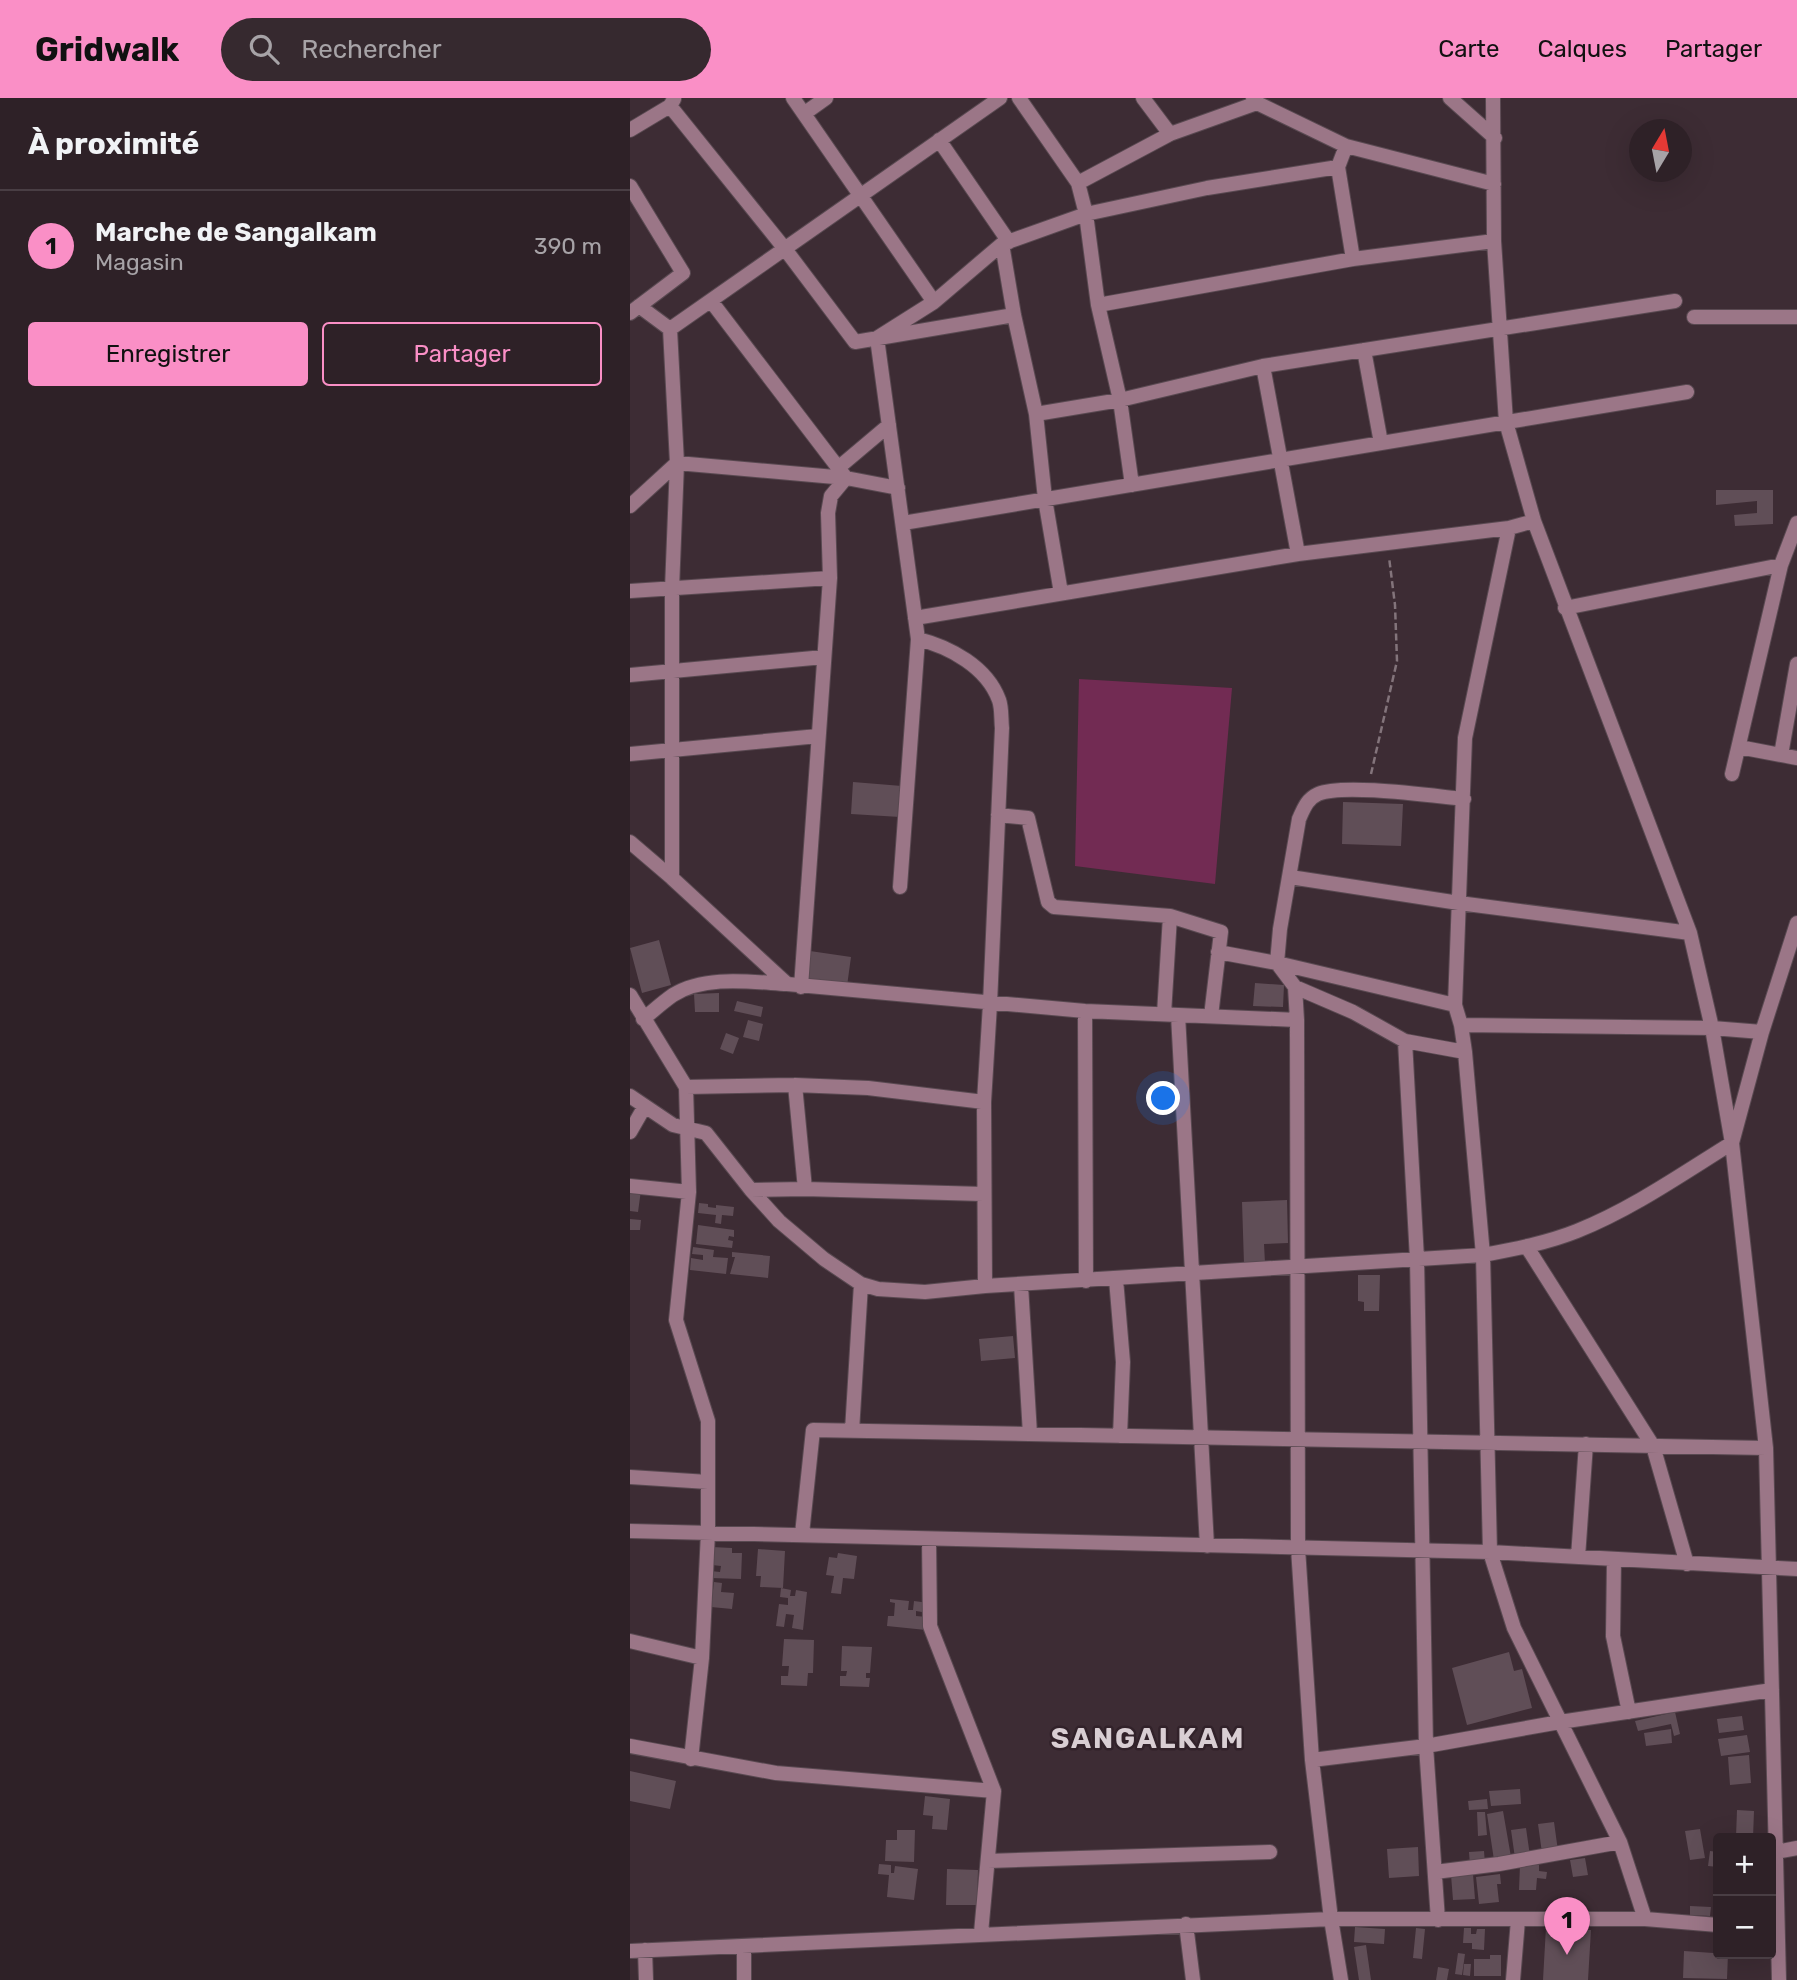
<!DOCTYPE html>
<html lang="fr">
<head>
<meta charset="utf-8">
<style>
  body { margin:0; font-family:Rubik,sans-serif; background:#36292f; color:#f1f3f6 }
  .controls { position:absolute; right:21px; bottom:21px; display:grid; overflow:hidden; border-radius:7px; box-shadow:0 7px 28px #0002 }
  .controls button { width:63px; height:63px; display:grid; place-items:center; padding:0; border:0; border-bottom:2px solid #493e44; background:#2e2127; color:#f1f3f6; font:35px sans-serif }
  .compass { position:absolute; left:999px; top:21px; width:63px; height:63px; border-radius:50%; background:#2e2127; box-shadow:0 7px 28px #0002; rotate:10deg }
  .you { position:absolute; left:534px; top:1001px; width:24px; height:24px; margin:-18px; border:5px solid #fff; border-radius:50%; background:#1a73e8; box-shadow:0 0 0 10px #1a73e833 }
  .badge { display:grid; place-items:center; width:46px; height:46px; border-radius:50%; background:#fa8fc6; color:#111; font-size:23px; font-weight:700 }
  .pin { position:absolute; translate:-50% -58px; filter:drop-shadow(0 2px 4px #0008) }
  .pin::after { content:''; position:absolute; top:37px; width:24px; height:21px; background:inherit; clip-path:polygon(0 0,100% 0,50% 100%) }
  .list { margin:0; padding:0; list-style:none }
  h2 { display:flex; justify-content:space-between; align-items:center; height:91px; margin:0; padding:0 28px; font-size:30px }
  h2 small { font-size:23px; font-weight:400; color:#a7a3a7 }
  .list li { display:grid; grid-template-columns:46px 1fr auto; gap:21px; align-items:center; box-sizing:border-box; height:112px; padding:0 28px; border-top:2px solid #493e44 }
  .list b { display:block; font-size:26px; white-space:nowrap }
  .list p { margin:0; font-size:23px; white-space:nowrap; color:#a7a3a7 }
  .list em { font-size:23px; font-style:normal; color:#a7a3a7 }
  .actions { display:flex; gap:14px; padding:21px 28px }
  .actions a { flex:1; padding:16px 0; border:2px solid #fa8fc6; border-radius:7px; text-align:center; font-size:24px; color:#fa8fc6 }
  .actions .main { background:#fa8fc6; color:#111 }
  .icon { flex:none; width:38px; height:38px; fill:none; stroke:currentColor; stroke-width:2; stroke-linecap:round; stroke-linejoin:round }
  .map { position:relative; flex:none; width:1167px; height:1882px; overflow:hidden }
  header { display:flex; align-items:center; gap:42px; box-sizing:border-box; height:98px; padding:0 35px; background:#fa8fc6; color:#111 }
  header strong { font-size:33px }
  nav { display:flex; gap:38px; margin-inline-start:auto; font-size:24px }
  .search { width:490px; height:63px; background:#36292f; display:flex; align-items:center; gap:18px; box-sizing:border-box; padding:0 24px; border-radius:38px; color:#a7a3a7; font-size:26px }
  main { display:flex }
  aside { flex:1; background:#2e2127 }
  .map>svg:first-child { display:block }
  .green { fill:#722b53 }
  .building { fill:#604e57 }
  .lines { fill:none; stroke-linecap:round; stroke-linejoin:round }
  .street-casing { stroke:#594951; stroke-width:16 }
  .path { stroke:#83747b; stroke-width:2.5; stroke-dasharray:7 3.5; stroke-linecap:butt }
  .street { stroke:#9b7687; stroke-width:14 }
  .labels { text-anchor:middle; stroke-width:5; stroke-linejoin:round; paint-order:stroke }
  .district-label { font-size:28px; font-weight:bold; letter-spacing:2px; fill:#d9ced3; stroke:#32222a }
</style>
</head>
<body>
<header>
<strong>Gridwalk</strong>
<div class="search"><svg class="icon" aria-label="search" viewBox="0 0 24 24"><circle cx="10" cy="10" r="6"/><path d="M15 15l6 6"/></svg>Rechercher</div>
<nav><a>Carte</a><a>Calques</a><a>Partager</a></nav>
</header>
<main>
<aside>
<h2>À proximité<small></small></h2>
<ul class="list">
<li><span class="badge">1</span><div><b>Marche de Sangalkam</b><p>Magasin</p></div><em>390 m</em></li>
</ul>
<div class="actions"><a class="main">Enregistrer</a><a>Partager</a></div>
</aside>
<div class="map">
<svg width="1167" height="1882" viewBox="0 0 1167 1882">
  <rect width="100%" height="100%" fill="#3d2c34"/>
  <path class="green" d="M449 581 602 590 585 786 445 768Z"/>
  <path class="building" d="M1086 392H1143V426L1105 428 1104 417 1127 415V403L1086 407Z
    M223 684 272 688 270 719 221 716Z
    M713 704 773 706 771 748 712 746Z
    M29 842 41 887 12 895 0 850Z
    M180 853 221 859 217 888 176 882Z
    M625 885 654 887 653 909 623 908Z
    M89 895V914H65L64 896Z
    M107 903 133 909 131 919 104 913Z
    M118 922 133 926 129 943 113 939Z
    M96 935 109 940 103 956 90 951Z
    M0 1091 11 1092 8 1114 0 1113Z
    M657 1102 658 1145 634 1146 635 1165 614 1166 612 1104Z
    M69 1105 78 1106V1109L86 1110V1107L104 1109 103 1118 92 1117 91 1126 85 1125 86 1117 68 1115Z
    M0 1121 11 1122 10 1132H0Z
    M68 1127 104 1132V1139L99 1138 98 1142 103 1143 102 1150 66 1146Z
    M63 1149 84 1152 83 1159 98 1160 96 1176 60 1172 61 1160 73 1162V1157L62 1156Z
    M102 1154 140 1158 138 1180 100 1176 105 1159H102Z
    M728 1177H750L749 1213H734V1204L728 1203Z
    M383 1238 385 1260 351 1263 349 1241Z
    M82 1449 102 1450V1455H112L111 1481 81 1480V1473L90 1474 91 1468 82 1467Z
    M128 1451 155 1453 153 1490 130 1489 131 1478H126Z
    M208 1455 227 1458 224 1481 213 1480 211 1496 201 1495 204 1478 196 1477 199 1459 207 1460Z
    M84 1484 92 1485 91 1494 104 1495 102 1511 81 1509Z
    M151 1490 161 1492 160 1498H165L166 1492 177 1494 173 1532 162 1530 164 1517 156 1516 154 1529 146 1528 149 1506 158 1507V1500L150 1499Z
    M260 1501 279 1503 278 1512H283L284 1503 299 1505 298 1515 286 1513V1518L297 1519 296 1532 257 1528 258 1518H264L265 1505 260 1504Z
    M154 1541 184 1542 183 1575H178L177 1588 151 1587V1578H158L159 1568H152Z
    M212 1548 242 1549 240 1575H236V1580H240L239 1589 210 1588V1578H216L217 1573H211Z
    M879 1554 884 1573 892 1571 902 1610 837 1627 822 1570Z
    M1045 1614 1050 1636 1044 1638 1041 1626 1008 1633 1005 1623Z
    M1112 1618 1114 1632 1089 1635 1087 1621Z
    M1041 1631 1042 1645 1016 1648 1014 1635Z
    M1117 1637 1120 1654 1091 1658 1088 1641Z
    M1119 1657 1121 1685 1100 1687 1098 1659Z
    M0 1673 46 1683 40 1711 0 1703Z
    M890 1691 891 1706 861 1708 859 1693Z
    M295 1698 320 1701 317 1732 302 1731 303 1718 293 1717Z
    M857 1701 858 1711 839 1712 838 1703Z
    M1107 1712 1124 1713 1123 1740 1106 1739Z
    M873 1713 881 1759 864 1762 857 1716Z
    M847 1714H855L857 1737 848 1738Z
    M924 1724 928 1753 912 1755 908 1726Z
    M896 1730 900 1758 885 1760 881 1732Z
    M1070 1731 1075 1760 1060 1762 1055 1733Z
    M267 1732H285L284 1764 255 1763 256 1742H267Z
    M788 1749 789 1778 759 1780 757 1751Z
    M854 1753 855 1766 840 1767 839 1754Z
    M1080 1753 1088 1754V1769L1078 1768Z
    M955 1760 958 1777 943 1779 940 1762Z
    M249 1766 261 1767V1775H264L265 1768 288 1771 284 1802 257 1799 259 1777 248 1776Z
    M890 1767H909V1773L917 1774 916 1781 907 1780 906 1792H889Z
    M317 1771 348 1772 347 1807H316Z
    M843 1776 845 1801 823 1802 821 1777Z
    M870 1776 871 1786H867L869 1804 849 1806 846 1779Z
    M1086 1798H1088V1819H1086Z
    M1060 1808 1081 1809 1080 1818 1060 1817Z
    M725 1829 755 1831 754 1846 724 1844Z
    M916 1829 961 1832 958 1882H913Z
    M786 1830 795 1831 792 1861 783 1860Z
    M834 1830H841V1836H846L847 1831H855L854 1852 842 1851V1845H833Z
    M736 1847 741 1882H729L724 1849Z
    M1054 1853 1098 1856 1097 1881 1053 1880Z
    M828 1855 835 1856 832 1877 825 1876Z
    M860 1857H871V1878H844V1861H860Z
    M834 1866H841L840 1878 833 1877Z
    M808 1869 819 1871 817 1882H806Z"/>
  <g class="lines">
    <defs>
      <path id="street" d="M163 0 304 204
        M389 0 448 85 456 116 468 207 490 302 502 387
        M513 0 540 36
        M623 0 627 5 716 48 864 86
        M820 0 865 40
        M863 0 864 143 876 324 904 423 1060 835 1082 930 1102 1045 1136 1350 1149 1882
        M40 8 155 151 225 244 384 217
        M175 15 196 0
        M0 32 40 8 44 1
        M309 42 379 144
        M716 48 708 69 723 161
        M448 85 540 36 627 5
        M0 88 53 175 0 215
        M372 146 384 217 406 316 415 401 431 495
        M81 203 216 380 201 398 198 415 200 480 171 889
        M468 207 723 161 864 143
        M9 208 40 231
        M1064 219H1167
        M40 231 47 365 42 491V780
        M40 231 370 0
        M734 252 751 345
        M633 268 668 456
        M406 316 490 302 633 268 1045 203
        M208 370 259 327
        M0 408 47 365 216 380 268 390
        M273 425 1057 294
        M879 430 835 640 825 907 831 927 835 954 853 1157 860 1454 884 1530 990 1744 1015 1821
        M0 493 200 480
        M935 510 1151 467
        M285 520 668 456 879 430 904 423
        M288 541C320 549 357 569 369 602 372 610 371 621 372 630L360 906 354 1004 355 1188
        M0 577 194 559
        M1109 649 1167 660
        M0 656 188 638
        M1151 657 1167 566
        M1102 676 1151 467 1167 425
        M368 717 398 720 418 804 424 809 540 818 591 834 581 918
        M0 744 42 780 157 886 455 913 667 922
        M660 779 829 805 1060 835
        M270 789 288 541 247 240 304 204 372 146 456 116 577 90 708 69
        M588 854 647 865 825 907
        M665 889 723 914 775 943 835 954
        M0 897 56 989 59 1094 46 1222 78 1323V1434L72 1560 61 1661
        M455 913 456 1183
        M534 916 540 818
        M548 917 577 1448
        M13 921C23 913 33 904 43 897 75 877 121 884 157 886
        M831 927 1082 930 1132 934
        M775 943 787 1161 796 1648 808 1822
        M165 987 175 1091
        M56 989 165 987 238 990 354 1004
        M0 998 43 1027 76 1035 121 1092 149 1123 194 1161 231 1186 248 1191 295 1194 355 1188 853 1157C885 1151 917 1145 947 1133 1002 1111 1052 1076 1102 1045L1132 934 1167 825
        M0 1034 15 1008
        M0 1088 59 1094
        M121 1092 175 1091 353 1096
        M897 1149 1023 1348 1057 1466
        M486 1181 493 1264 490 1338
        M391 1187 400 1336
        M222 1333 231 1186
        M0 1379 78 1384
        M0 1433 860 1454 1167 1471
        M172 1436 183 1332 1136 1350
        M299 1441 300 1528 364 1693 351 1835
        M948 1459 956 1346
        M984 1461 983 1538 999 1614
        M0 1543 72 1560
        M0 1648 146 1675 364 1693
        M682 1662 796 1648 930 1624 1142 1592
        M1146 1754 1167 1750
        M358 1763 640 1754
        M805 1774 869 1766 990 1744
        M556 1826 563 1882
        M114 1848V1882
        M15 1852 16 1882
        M0 1853 701 1821H1015L1088 1827
        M711 1882 701 1821 682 1662 668 1450 667 922 665 889 647 865 650 831 669 721C674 710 677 701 688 696 713 685 803 698 834 701
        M883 1882 888 1822"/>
    </defs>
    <use href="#street" class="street-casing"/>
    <path class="path" d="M741 676 767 563 765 507 759 459"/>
    <use href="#street" class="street"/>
  </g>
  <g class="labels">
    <g class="district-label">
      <text x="518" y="1650">SANGALKAM</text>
    </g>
  </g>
</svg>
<div class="controls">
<button>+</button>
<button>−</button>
</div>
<svg class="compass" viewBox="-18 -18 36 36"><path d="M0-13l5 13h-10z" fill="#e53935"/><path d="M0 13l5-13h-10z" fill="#a7a3a7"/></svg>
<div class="you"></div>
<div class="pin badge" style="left:937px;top:1857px">1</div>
</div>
</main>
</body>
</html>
